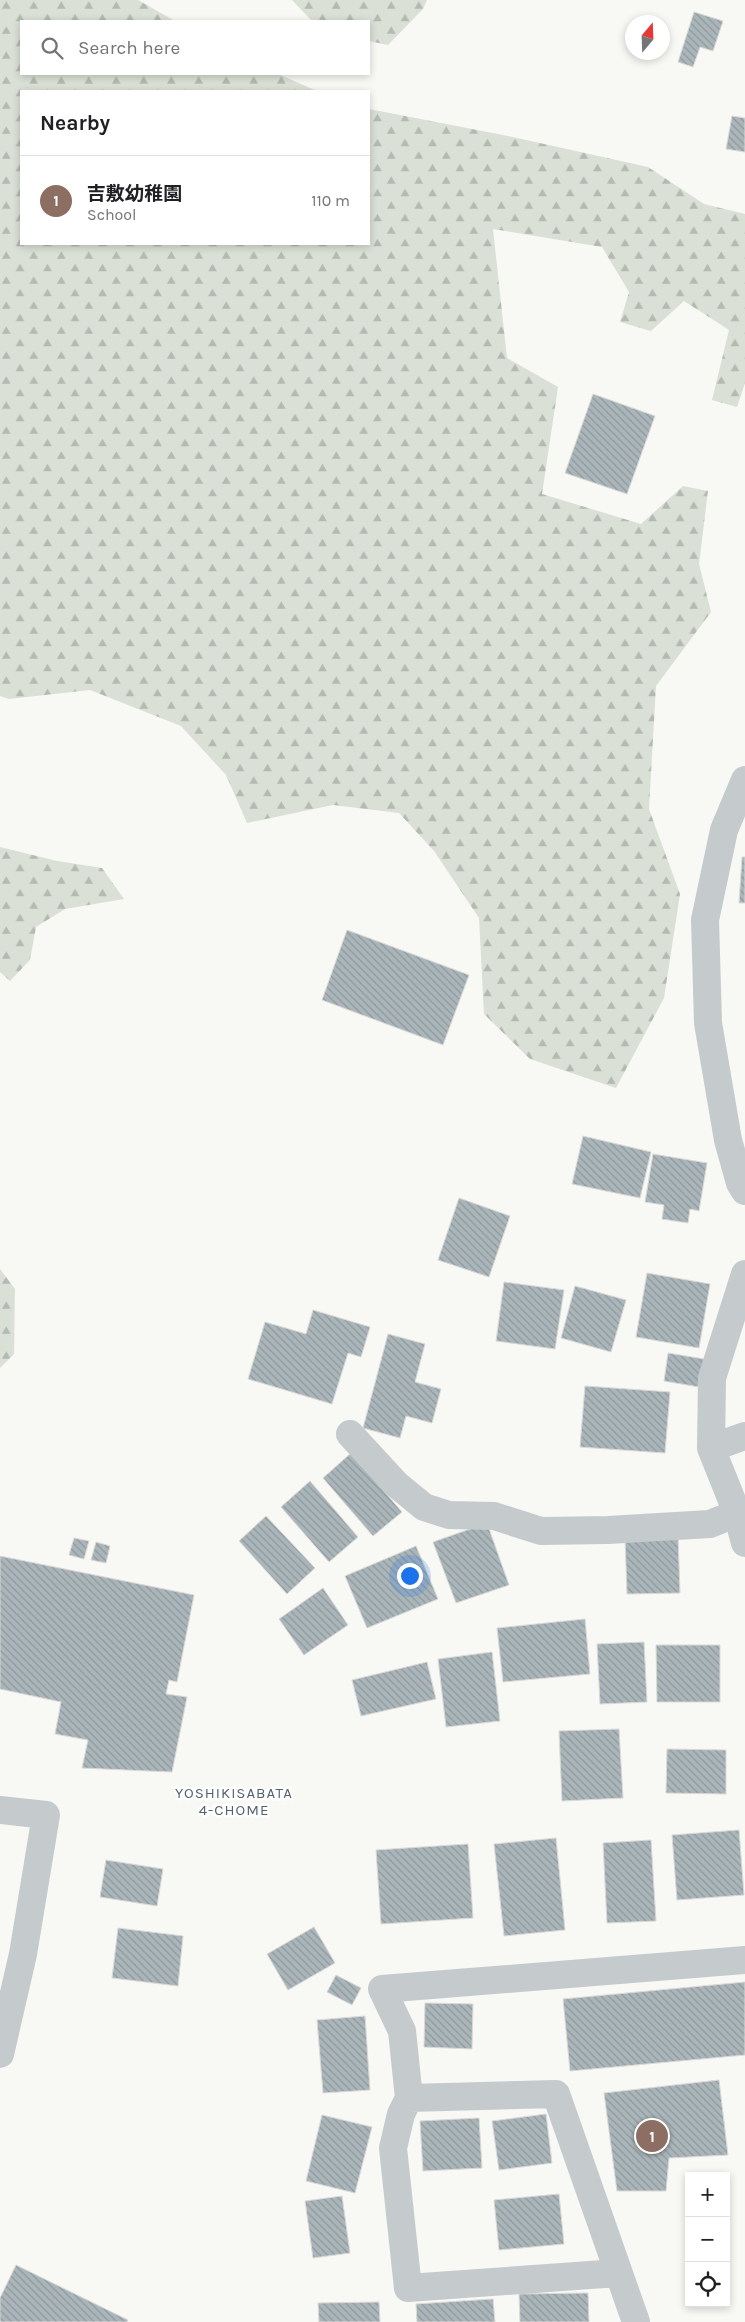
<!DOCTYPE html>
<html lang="en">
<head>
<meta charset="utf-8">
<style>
  body { margin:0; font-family:Karla,"Noto Sans JP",sans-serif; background:#f6f6f6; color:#202124 }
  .controls { position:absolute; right:15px; bottom:15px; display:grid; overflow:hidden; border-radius:0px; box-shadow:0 2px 8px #0003 }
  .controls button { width:45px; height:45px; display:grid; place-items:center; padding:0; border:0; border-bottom:1px solid #e0e0e0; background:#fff; color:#202124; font:25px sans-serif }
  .compass { position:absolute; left:625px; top:15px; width:45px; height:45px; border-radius:50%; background:#fff; box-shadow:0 2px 8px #0003; rotate:19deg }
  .you { position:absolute; left:409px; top:1575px; width:18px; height:18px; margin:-12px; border:4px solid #fff; border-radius:50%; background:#1a73e8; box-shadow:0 0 0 8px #1a73e833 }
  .badge { display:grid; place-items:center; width:32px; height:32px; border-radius:50%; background:#f13d1c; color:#fff; font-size:16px; font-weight:700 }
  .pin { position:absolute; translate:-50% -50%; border:2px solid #fff; box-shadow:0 1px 5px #0006 }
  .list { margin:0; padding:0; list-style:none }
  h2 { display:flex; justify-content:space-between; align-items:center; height:65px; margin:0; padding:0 20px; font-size:21px }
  h2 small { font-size:16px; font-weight:400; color:#757577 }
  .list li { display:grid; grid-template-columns:32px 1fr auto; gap:15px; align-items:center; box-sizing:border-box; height:90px; padding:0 20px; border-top:1px solid #e0e0e0 }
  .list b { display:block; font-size:19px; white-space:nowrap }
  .list p { margin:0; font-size:16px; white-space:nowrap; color:#757577 }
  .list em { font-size:16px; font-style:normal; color:#757577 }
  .icon { flex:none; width:28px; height:28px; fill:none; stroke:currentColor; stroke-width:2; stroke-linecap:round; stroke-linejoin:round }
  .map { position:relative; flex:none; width:745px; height:2322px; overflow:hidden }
  .search { position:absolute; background:#fff; box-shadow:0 2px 8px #0003; left:20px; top:20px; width:350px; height:55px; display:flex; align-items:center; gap:12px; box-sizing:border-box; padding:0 18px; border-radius:0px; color:#757577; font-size:19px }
  .panel { position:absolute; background:#fff; box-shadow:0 2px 8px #0003; left:20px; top:90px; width:350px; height:155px; border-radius:0px }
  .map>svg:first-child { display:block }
  .forest { fill:url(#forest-firs) }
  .building { fill:url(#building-back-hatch); stroke:#dad9d7 }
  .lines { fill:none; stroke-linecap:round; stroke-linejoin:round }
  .street { stroke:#c5cacd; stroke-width:28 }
  .labels { text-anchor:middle; stroke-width:5; stroke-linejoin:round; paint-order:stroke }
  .neighbourhood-label { font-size:15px; letter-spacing:1px; fill:#53636d; stroke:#fff }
</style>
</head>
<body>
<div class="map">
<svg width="745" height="2322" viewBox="0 0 745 2322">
  <defs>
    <pattern id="forest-firs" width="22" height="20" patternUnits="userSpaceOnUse" patternTransform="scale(1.25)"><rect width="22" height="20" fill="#dae0d5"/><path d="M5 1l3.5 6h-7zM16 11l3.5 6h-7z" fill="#b4bab2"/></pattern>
    <pattern id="building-back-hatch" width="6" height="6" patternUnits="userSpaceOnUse" patternTransform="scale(1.25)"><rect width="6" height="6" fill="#abb6ba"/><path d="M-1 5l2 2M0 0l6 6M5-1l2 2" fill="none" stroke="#8f999d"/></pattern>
  </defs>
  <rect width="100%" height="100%" fill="#f8f8f5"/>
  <path class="forest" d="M0 0H138L175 21H21V74H278L317 91H21V244H369V109L503 135 648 167 704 204 745 214V383L737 407 712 400 729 330 684 301 651 331 620 322 629 292 602 247 493 229 507 358 558 387 542 494 641 524 683 486 708 491 699 564 711 612 656 686 649 809 680 894 664 998 616 1088 530 1059 484 1014 479 918 434 851 399 813 333 805 247 823 226 775 181 726 90 690 9 699 0 696Z
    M292 0H427L423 9 388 45 369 41V21H312Z
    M0 847 57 861 102 868 124 899 65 909 36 927 30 960 10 981 0 972Z
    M0 1269 15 1289 14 1354 0 1368Z"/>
  <path class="building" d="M694 12 723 21 713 51 700 47 693 67 678 62Z
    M732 116 745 118V152L726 149Z
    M593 394 655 416 627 494 565 473Z
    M742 857H745V903H739Z
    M347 930 469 975 443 1045 322 1000Z
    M583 1136 651 1152 640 1198 572 1184Z
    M653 1154 707 1163 699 1211 690 1209 688 1223 662 1219 664 1205 645 1202Z
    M459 1198 510 1216 489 1277 438 1260Z
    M647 1273 710 1284 699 1348 636 1337Z
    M504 1282 564 1290 555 1349 496 1341Z
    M575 1286 626 1300 611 1352 561 1338Z
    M313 1310 370 1327 361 1357 348 1353 332 1404 248 1379 265 1322 306 1334Z
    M388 1334 425 1344 415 1382 441 1389 432 1423 406 1416 400 1438 363 1428Z
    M668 1353 704 1359 699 1387 664 1381Z
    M585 1386 670 1392 665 1453 580 1447Z
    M351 1453 402 1512 373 1536 323 1478Z
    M310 1481 358 1537 329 1562 281 1507Z
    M266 1516 315 1568 287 1594 239 1541Z
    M487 1523 509 1585 456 1603 433 1542Z
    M678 1536 680 1593 627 1594 625 1538Z
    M74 1538 89 1541 84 1559 69 1555Z
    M96 1542 110 1546 106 1563 91 1560Z
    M416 1546 438 1599 367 1628 345 1576Z
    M0 1556 194 1595 177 1682 169 1680 166 1694 187 1697 172 1772 82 1768 88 1740 55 1734 61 1702 0 1689Z
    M323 1588 348 1625 304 1655 279 1619Z
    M585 1619 590 1674 503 1682 497 1628Z
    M644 1642 647 1702 600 1704 597 1644Z
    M656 1645H720V1702H657Z
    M492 1652 500 1721 446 1727 438 1659Z
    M427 1662 436 1699 361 1716 352 1680Z
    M619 1729 623 1798 562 1801 559 1731Z
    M667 1749 726 1750V1794L666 1793Z
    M739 1830 744 1895 677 1900 672 1835Z
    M556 1838 565 1930 504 1936 494 1844Z
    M651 1840 656 1921 607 1923 603 1843Z
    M468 1844 473 1918 381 1924 376 1850Z
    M106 1860 163 1869 157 1906 100 1897Z
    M314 1927 335 1963 288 1990 267 1954Z
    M118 1928 183 1936 178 1986 112 1978Z
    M336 1975 361 1988 352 2005 327 1992Z
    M745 1982V2055L570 2071 563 1999Z
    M425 2003 473 2004 472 2049 424 2047Z
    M365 2016 370 2090 323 2093 317 2020Z
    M719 2080 728 2155 669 2158 666 2191H617L604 2093Z
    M546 2114 552 2163 499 2170 492 2121Z
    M322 2115 372 2127 355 2193 306 2181Z
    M479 2118 482 2168 423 2171 420 2121Z
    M559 2194 564 2244 499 2250 494 2200Z
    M342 2196 350 2253 313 2258 305 2201Z
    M16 2265 128 2320 127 2322H0V2298Z
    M588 2293 589 2322H520L519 2294Z
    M493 2299 495 2322H417L416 2304Z
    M379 2302 380 2322H319L318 2303Z"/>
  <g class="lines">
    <path class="street" d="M745 780 724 830 705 920 708 1023 728 1140 740 1183 745 1191
      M745 1274 712 1378 711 1448 737 1513 745 1543
      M350 1434 396 1484 424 1507 449 1515 494 1516 541 1531 608 1530 710 1524 737 1513
      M711 1448 745 1436
      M0 1810 46 1815 23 1954 0 2054
      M409 2098 401 2114 393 2148 408 2288 618 2273
      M636 2322 556 2094 409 2098 402 2031 382 1989 745 1960"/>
  </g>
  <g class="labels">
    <g class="neighbourhood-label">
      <text x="234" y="1798">YOSHIKISABATA<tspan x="234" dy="17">4-CHOME</tspan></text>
    </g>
  </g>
</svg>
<div class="controls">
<button>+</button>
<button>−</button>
<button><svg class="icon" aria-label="locate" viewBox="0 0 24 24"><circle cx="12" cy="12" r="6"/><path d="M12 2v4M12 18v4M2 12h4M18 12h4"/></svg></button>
</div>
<svg class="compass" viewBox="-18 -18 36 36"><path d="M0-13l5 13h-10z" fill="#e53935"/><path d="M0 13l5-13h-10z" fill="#757577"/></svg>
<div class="you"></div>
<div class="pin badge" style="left:652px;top:2136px;background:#8d6e63">1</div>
<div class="search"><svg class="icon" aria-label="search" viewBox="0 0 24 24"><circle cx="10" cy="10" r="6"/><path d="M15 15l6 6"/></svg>Search here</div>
<section class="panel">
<h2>Nearby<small></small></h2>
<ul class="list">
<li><span class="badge" style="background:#8d6e63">1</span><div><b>吉敷幼稚園</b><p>School</p></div><em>110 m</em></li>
</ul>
</section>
</div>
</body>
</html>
